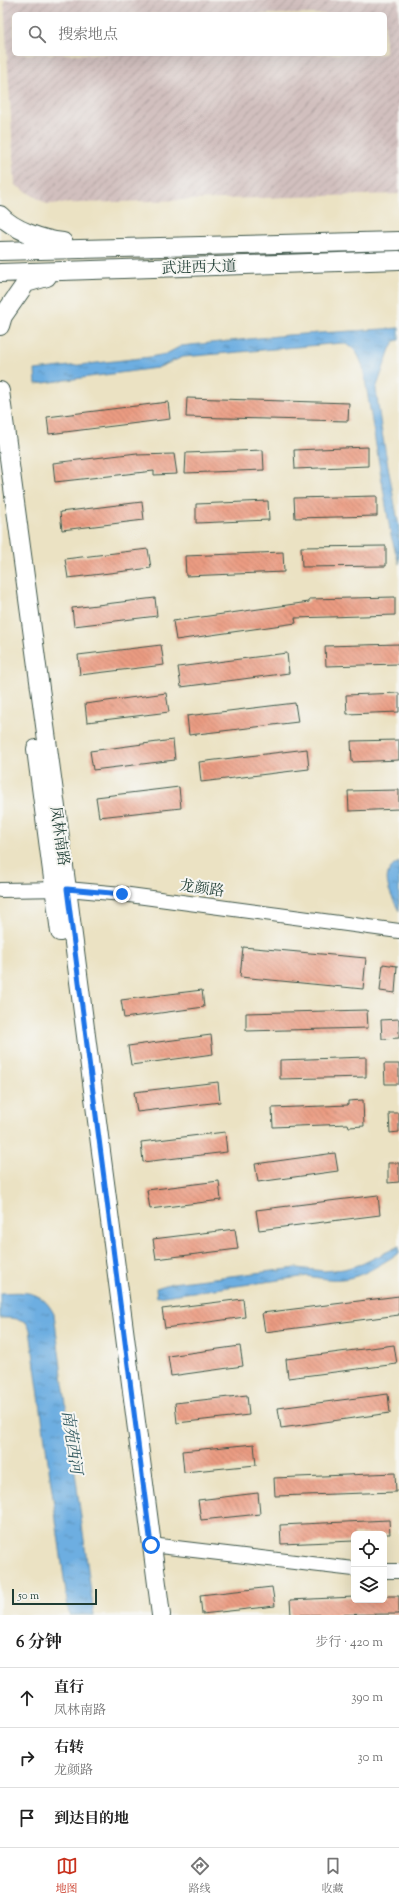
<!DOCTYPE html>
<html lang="zh">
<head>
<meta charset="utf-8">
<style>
  body { margin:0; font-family:"Sorts Mill Goudy","Noto Serif SC",serif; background:#f6f6f6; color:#222 }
  .controls { position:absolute; right:12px; bottom:12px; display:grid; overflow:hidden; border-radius:6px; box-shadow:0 4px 16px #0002 }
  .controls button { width:36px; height:36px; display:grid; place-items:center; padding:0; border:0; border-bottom:1px solid #e0e0e0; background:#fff; color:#222; font:20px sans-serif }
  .scale { position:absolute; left:12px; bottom:10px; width:85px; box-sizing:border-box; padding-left:4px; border:2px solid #1f3d34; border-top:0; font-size:11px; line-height:14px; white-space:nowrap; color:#1f3d34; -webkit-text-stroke:3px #f6f6f2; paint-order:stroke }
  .stop { position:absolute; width:12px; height:12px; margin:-9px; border:3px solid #1a73e8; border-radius:50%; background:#fff }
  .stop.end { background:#1a73e8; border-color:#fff; box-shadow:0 1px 4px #0008 }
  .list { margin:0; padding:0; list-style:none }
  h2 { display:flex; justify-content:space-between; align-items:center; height:52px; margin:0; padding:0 16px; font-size:17px }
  h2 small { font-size:13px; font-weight:400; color:#767676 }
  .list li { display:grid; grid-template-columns:26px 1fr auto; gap:12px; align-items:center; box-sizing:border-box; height:60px; padding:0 16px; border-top:1px solid #e0e0e0 }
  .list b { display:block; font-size:15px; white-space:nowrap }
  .list p { margin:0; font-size:13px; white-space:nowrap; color:#767676 }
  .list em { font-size:13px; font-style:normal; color:#767676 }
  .icon { flex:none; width:22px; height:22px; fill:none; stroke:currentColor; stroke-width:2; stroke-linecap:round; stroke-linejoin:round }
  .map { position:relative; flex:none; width:399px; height:1615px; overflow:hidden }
  .search { position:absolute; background:#fff; box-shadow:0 4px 16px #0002; left:12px; right:12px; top:12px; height:44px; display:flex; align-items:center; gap:10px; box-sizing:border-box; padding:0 14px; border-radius:6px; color:#767676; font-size:15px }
  .sheet { height:232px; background:#fff }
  nav { display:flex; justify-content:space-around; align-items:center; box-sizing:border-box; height:56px; border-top:1px solid #e0e0e0; background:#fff; font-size:11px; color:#767676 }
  nav a { display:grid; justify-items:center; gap:2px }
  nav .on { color:#c8321e }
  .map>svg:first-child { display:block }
  .industrial { fill:url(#industrial-furrows); fill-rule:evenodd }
  .water { fill:url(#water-ripples); stroke:#46768a }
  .building { fill:url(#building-back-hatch) }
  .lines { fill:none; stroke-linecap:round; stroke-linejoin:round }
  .minor-casing { stroke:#3e5649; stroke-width:16 }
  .major-casing { stroke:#3e5649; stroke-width:20 }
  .minor { stroke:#fff; stroke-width:14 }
  .major { stroke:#fff; stroke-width:18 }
  .route { stroke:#1a73e8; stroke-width:5 }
  .labels { text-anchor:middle; stroke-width:4; stroke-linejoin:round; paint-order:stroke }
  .street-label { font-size:15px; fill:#1f3d34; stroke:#f6f6f2 }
  .water-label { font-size:16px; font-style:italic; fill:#32595f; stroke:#f6f6f2 }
</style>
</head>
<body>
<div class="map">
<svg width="399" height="1615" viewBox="0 0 399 1615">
  <defs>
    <pattern id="industrial-furrows" width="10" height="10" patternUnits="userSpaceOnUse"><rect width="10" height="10" fill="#d1bfbe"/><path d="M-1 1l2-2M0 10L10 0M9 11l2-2" fill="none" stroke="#a99c9b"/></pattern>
    <pattern id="water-ripples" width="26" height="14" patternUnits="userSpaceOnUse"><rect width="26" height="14" fill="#6daee1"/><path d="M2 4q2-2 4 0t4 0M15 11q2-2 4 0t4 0" fill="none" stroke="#598fb7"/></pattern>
    <pattern id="building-back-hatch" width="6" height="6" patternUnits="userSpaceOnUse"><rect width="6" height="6" fill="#eb9b82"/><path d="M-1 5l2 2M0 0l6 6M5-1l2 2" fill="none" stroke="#be806b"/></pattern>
  </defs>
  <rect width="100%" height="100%" fill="#f6f6f2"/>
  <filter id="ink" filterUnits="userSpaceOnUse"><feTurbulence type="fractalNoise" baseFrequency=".025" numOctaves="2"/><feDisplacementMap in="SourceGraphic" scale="8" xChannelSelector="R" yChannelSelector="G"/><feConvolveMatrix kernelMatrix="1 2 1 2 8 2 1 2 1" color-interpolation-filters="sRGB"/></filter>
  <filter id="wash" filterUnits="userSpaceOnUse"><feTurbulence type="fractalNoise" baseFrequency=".012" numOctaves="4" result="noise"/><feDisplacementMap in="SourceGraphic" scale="16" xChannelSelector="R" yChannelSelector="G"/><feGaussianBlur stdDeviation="0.9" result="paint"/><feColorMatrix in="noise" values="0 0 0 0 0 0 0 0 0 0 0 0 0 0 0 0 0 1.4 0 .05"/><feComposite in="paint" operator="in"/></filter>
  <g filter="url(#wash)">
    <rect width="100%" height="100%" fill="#ebe2c3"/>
    <path class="industrial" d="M4 0H399V194L47 204 15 185ZM14 14H385V54H14Z"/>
    <path class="water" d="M399 328V340L395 341 390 349 376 389 381 427 399 528V564L391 536 363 367C358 354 356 347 342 343L183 357 157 368 36 384 35 370 150 357 166 354 181 346 288 335Z
      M399 862V911C391 895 377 873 399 862Z
      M399 1246V1253C363 1275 351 1285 308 1276L157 1297 156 1288 172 1283 297 1268 324 1271 344 1269 362 1264Z
      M0 1293C25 1292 41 1289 54 1314L94 1615H69L30 1330 26 1322C17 1318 10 1318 0 1318Z"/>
    <g id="blocks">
      <path class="building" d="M187 398 349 403 348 421 186 417Z
        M168 402 170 419 49 434 47 417Z
        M368 447V466L295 469 294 450Z
        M263 450 264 470 185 473 186 453Z
        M137 453V455L174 454 177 474 154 475V471L55 482 53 463Z
        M377 496V516L295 518 294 498Z
        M268 501 269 520 196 523V504Z
        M142 502 144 520 62 530 60 512Z
        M386 546V566L302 567 301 547Z
        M148 549 151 568 68 578 65 559Z
        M283 552 284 572 186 576 185 556Z
        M395 597V615L295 618 296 623 176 640 173 621 309 602V599Z
        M155 598 157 616 74 626 72 608Z
        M399 644V664L326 666 325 646Z
        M161 645 164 665 80 675 78 655Z
        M287 653 289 673 181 687 178 667Z
        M166 693 169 712 87 722 85 704Z
        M399 693V712L347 714 346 695Z
        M295 703 298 722 189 735 187 716Z
        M173 740 175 760 93 770 90 751Z
        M399 740V760L352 762 351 741Z
        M307 749 309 769 201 782 199 762Z
        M179 787 181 808 99 817 96 797Z
        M399 790V809L349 811 348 791Z
        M243 947 366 958 363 989 240 977Z
        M383 964 397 966 395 993 380 991Z
        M202 990 204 1007 124 1018 121 1000Z
        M367 1010 368 1028 246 1031V1013Z
        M399 1019V1038L382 1039 381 1020Z
        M211 1035 213 1054 131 1065 128 1046Z
        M366 1057V1077L280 1079V1060Z
        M384 1064H399V1084H385Z
        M218 1082 220 1102 137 1112 134 1092Z
        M363 1100 364 1126 349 1127 348 1124 273 1127 272 1108 348 1105V1101Z
        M389 1113H399V1132L390 1133Z
        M225 1132 227 1152 143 1162 141 1142Z
        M335 1153 338 1171 258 1182 255 1164Z
        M388 1163H399V1182L388 1183Z
        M219 1181 221 1200 150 1209 147 1190Z
        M378 1195 380 1215 259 1230 256 1210Z
        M235 1229 238 1249 156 1259 153 1239Z
        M399 1296V1315L265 1332 262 1313Z
        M243 1299 245 1317 165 1328 162 1309Z
        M394 1345 397 1364 288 1378 286 1359Z
        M240 1346 243 1366 171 1376 168 1356Z
        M388 1394 390 1413 281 1428 278 1408Z
        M247 1395 249 1415 177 1423 175 1403Z
        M254 1444 256 1465 184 1472 182 1451Z
        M395 1473 396 1492 275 1496 274 1478Z
        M258 1493 260 1514 201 1520 198 1500Z
        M389 1520 390 1534H354V1541L281 1544 280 1525Z
        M272 1587 275 1606 202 1614 200 1595Z
        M384 1596H399V1614L291 1615 290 1600 354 1597V1600H384Z"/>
    </g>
  </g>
  <g filter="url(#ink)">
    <use href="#blocks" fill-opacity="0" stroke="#3e5649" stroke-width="1"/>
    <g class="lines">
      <defs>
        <path id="minor" d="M0 890 67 889 122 894 399 931
          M151 1545 354 1569
          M384 1571H399"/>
        <path id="major" d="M0 215C13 230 43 240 63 242
          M0 251 399 241
          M0 273 399 260
          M0 326 3 316 26 283 47 277
          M0 391 67 889 161 1615
          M36 749 60 932"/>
      </defs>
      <use href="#minor" class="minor-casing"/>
      <use href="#major" class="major-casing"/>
      <use href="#minor" class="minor"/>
      <use href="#major" class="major"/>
    </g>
  </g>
  <g class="lines" filter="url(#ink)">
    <path class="route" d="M122 894 67 889 151 1545"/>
  </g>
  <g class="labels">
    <g class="street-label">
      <text transform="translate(199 267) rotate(-2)" y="5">武进西大道</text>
      <text transform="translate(60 836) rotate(82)" y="5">凤林南路</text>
      <text transform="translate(202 888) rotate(8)" y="5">龙颜路</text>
    </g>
    <g class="water-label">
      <text transform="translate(73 1442) rotate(82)" y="6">南苑西河</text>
    </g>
  </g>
</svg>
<div class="controls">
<button><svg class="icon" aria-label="locate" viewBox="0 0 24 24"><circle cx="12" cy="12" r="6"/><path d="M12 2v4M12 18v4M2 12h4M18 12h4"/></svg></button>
<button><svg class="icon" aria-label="layers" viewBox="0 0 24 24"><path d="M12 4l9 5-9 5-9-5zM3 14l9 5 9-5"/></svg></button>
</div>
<div class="scale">50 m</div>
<div class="stop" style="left:151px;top:1545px"></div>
<div class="stop end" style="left:122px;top:894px"></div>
<div class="search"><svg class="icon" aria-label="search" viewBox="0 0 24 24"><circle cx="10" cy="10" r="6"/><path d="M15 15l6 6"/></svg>搜索地点</div>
</div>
<section class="sheet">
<h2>6 分钟<small>步行 · 420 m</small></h2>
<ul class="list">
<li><svg class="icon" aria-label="ahead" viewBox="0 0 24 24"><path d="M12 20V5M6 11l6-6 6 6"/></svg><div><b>直行</b><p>凤林南路</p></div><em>390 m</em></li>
<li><svg class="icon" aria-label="right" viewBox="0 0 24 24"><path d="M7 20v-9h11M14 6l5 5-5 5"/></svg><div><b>右转</b><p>龙颜路</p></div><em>30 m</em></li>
<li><svg class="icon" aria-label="arrive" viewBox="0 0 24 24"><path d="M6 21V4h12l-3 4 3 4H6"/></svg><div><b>到达目的地</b></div></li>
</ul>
</section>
<nav>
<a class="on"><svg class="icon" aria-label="map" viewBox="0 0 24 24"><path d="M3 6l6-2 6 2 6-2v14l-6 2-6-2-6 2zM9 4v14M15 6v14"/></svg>地图</a>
<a><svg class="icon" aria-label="directions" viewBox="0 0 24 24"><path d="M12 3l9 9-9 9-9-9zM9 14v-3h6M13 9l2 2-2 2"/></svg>路线</a>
<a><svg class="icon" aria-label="saved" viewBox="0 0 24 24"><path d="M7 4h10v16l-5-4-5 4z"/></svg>收藏</a>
</nav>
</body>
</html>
